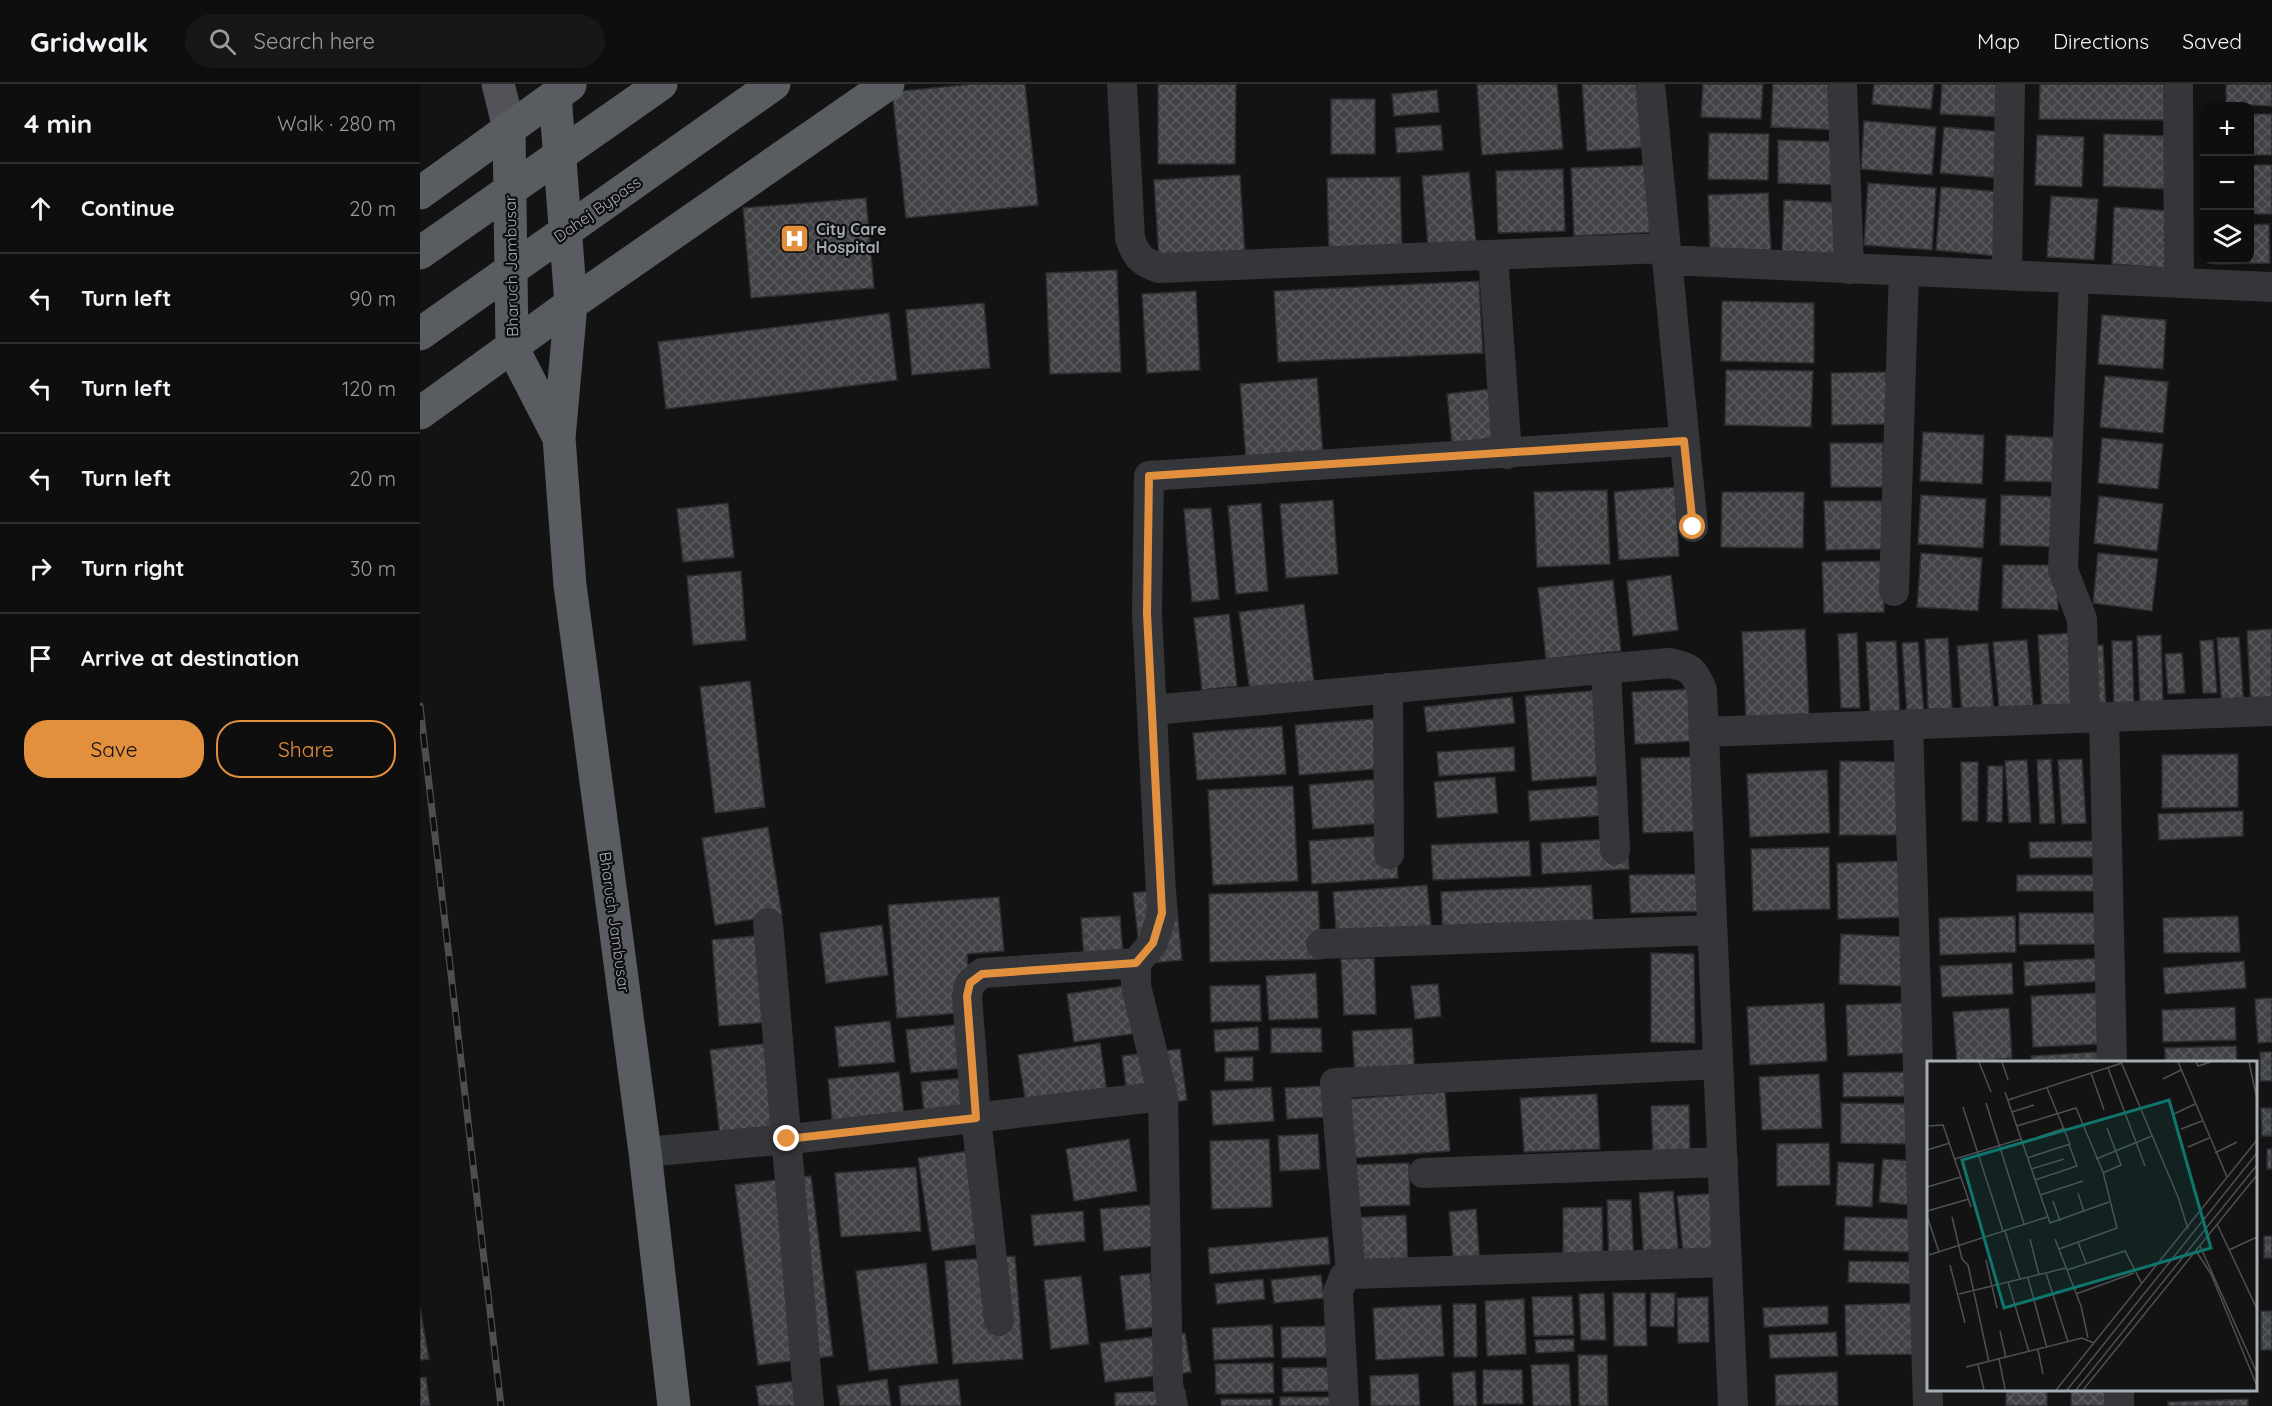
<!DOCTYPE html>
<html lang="en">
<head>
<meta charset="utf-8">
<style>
  body { margin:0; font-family:Quicksand,sans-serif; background:#171718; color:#f1f3f6 }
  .controls { position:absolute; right:18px; top:18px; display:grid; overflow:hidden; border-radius:12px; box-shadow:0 3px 9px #0003 }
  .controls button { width:54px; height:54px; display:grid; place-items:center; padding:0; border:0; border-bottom:2px solid #2e2e2f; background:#0e0e0f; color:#f1f3f6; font:30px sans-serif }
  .stop { position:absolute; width:18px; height:18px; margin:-14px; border:4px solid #e2903e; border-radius:50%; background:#fff }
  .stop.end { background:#e2903e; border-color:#fff; box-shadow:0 2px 6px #0008 }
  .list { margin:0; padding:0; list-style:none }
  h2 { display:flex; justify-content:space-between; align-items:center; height:78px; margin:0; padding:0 24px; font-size:26px }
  h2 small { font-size:20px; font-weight:400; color:#9b9c9e }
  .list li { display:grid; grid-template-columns:39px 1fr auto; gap:18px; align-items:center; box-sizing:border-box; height:90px; padding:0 24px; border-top:2px solid #2e2e2f }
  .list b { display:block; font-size:22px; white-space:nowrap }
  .list em { font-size:20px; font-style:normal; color:#9b9c9e }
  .actions { display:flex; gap:12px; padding:18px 24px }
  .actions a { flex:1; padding:14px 0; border:2px solid #e2903e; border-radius:24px; text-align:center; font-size:21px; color:#e2903e }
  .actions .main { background:#e2903e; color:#111 }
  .icon { flex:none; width:33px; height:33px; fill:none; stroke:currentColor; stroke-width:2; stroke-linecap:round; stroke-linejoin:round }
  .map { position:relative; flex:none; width:1852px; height:1322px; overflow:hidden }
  header { display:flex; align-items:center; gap:36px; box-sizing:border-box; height:84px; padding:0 30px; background:#0e0e0f; border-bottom:2px solid #2e2e2f }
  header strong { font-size:28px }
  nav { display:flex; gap:33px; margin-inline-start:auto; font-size:21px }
  .search { width:420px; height:54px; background:#171718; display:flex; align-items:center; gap:15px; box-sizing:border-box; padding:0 21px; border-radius:33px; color:#9b9c9e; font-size:22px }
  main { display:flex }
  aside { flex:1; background:#0e0e0f }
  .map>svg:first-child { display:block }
  .building { fill:url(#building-cross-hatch); stroke:#2d2e30; stroke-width:1.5 }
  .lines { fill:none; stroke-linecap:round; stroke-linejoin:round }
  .minor { stroke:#343639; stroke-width:30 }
  .primary { stroke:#515358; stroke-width:33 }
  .trunk { stroke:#595c61; stroke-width:33 }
  .rail-casing { stroke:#4c4e52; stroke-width:7 }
  .rail { stroke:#0e0e0f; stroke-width:4.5; stroke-dasharray:14; stroke-linecap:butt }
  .trunk-bridge { stroke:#595c61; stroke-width:33 }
  .route { stroke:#e2903e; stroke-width:8 }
  .labels { text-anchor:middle; stroke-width:4.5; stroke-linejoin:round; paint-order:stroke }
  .street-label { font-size:16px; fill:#a6acb4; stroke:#0e0e0f }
  .poi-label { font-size:16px; font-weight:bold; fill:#a6acb4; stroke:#0e0e0f; text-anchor:start }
  .inset-road { fill:none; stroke:#4e5054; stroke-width:1.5 }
  .view { fill:#0f766e; fill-opacity:0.15; stroke:#0f766e; stroke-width:3 }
  .inset-edge { fill:none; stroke:#a6acb4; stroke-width:3 }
</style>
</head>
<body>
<header>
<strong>Gridwalk</strong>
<div class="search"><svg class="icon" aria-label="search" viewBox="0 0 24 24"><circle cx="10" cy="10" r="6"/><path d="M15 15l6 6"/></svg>Search here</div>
<nav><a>Map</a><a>Directions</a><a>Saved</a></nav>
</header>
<main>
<aside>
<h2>4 min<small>Walk · 280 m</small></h2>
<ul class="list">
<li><svg class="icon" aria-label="ahead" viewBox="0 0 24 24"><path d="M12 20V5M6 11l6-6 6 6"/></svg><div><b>Continue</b></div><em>20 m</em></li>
<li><svg class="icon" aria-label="left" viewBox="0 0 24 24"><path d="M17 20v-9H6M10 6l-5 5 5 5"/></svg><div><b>Turn left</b></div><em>90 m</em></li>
<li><svg class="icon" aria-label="left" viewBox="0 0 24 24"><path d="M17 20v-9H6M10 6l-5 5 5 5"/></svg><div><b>Turn left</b></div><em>120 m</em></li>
<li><svg class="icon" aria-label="left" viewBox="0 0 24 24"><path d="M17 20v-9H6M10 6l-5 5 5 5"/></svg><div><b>Turn left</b></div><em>20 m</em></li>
<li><svg class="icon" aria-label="right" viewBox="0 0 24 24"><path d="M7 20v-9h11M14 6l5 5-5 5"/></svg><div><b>Turn right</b></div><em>30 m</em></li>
<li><svg class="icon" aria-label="arrive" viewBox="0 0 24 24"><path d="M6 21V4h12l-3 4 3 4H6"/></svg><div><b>Arrive at destination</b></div></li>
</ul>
<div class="actions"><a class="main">Save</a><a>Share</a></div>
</aside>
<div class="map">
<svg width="1852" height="1322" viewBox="0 0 1852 1322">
  <defs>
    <pattern id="building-cross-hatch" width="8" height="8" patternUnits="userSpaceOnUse" patternTransform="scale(1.5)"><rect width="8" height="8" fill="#424347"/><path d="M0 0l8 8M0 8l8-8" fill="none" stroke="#5a5b5f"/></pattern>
  </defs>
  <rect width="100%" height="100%" fill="#131314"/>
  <path class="building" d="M552 0H605L618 121 486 134 472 8Z
    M738 0H816L815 80H738Z
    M1057 0H1137L1143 65 1062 71Z
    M1162 0H1225L1229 63 1167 67Z
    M1283 0H1343L1341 35 1281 33Z
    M1353 0H1418L1417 46 1351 43Z
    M1454 0H1514L1511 25 1452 20Z
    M1522 0H1583L1581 33 1520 30Z
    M1620 0H1745V36L1619 35Z
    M1806 0H1852V22L1806 20Z
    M1017 6 1019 28 974 32 972 10Z
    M911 15H955V70H911Z
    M1830 30H1852V71H1830Z
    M1444 37 1516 43 1512 91 1441 85Z
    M1021 41 1023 66 977 69 975 44Z
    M1524 43 1583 48 1579 94 1520 89Z
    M1289 49 1349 50 1348 96 1288 95Z
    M1684 50 1747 52 1745 105 1683 102Z
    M1617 51 1664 53 1662 103 1615 101Z
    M1358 56 1420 58 1419 101 1358 99Z
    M1235 81 1238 148 1154 152 1151 84Z
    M1830 81H1852V130H1830Z
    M1143 85 1145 147 1078 149 1076 87Z
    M1049 88 1056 158 1008 162 1002 92Z
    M820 91 825 172 739 176 734 96Z
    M980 93 982 166 909 168 907 94Z
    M1448 99 1516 104 1512 166 1444 161Z
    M1521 103 1582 108 1577 172 1516 166Z
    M1348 109 1351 166 1290 168 1288 111Z
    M1631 112 1678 115 1674 176 1627 173Z
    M446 114 454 204 331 214 323 124Z
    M1364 116 1424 119 1421 171 1362 169Z
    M1694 123 1748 127 1745 184 1692 180Z
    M1849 140 1850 179 1795 180V176H1830V141Z
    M697 186 701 288 630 290 626 189Z
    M1059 197 1063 269 858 278 854 207Z
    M776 207 780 286 727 289 722 210Z
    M1302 217 1394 219V279L1301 277Z
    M564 219 570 284 492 291 486 226Z
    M469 229 477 296 246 325 238 258Z
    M1682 231 1746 236 1743 285 1678 280Z
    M1306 286 1393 287 1391 343 1305 341Z
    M1466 288 1468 340 1412 341 1411 289Z
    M1685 292 1748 298 1743 349 1680 343Z
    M897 294 903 370 826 375 820 300Z
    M1070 305 1075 354 1032 359 1027 310Z
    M1503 348 1564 351 1562 400 1500 397Z
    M1586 351 1644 354 1643 398 1585 397Z
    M1682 354 1743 360 1738 405 1678 399Z
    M1410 359H1463V403H1411Z
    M1255 403 1259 472 1199 476 1194 408Z
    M1187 406 1190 480 1117 483 1114 408Z
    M1302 408H1384L1383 464 1301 463Z
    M1501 411 1566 415 1563 464 1498 460Z
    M1581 411 1640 413 1639 463 1580 461Z
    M1679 412 1743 420 1737 467 1674 459Z
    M913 416 918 490 866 494 860 420Z
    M1404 417H1462L1463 465 1406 466Z
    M308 419 314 473 263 478 257 425Z
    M841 419 848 507 816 510 808 422Z
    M791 424 799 515 772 518 764 425Z
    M1501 469 1562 474 1558 527 1497 523Z
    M1678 469 1738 475 1732 527 1673 519Z
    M1463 477 1464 528 1404 529 1402 478Z
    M1583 481H1638V526L1582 524Z
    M321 487 326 556 273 561 267 492Z
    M1251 491 1258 546 1213 552 1207 497Z
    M1193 496 1201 567 1126 575 1118 504Z
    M884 520 894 598 830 607 819 528Z
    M809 530 817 602 782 606 774 534Z
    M1385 545 1389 631 1326 634 1322 548Z
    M1852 545V623L1831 624 1827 547Z
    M1437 549 1440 624H1421L1418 550Z
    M1655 549 1660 624 1622 627 1618 551Z
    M1741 551 1743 621 1720 623 1717 552Z
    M1819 553 1824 623 1802 625 1797 554Z
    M1528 554 1532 625H1508L1505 555Z
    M1607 556 1614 630 1580 633 1573 558Z
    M1793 556 1797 609H1783L1780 557Z
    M1476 557 1480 630 1450 631 1446 558Z
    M1692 557H1712L1714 625 1694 626Z
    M1498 558 1504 629 1487 630 1482 559Z
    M1568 559 1574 628 1542 630 1537 562Z
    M1683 561 1686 624 1668 625 1665 562Z
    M1762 569 1765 609 1748 610 1745 570Z
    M330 597 345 723 295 729 280 603Z
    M1195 605 1202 690 1112 697 1105 612Z
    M1273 605 1276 657 1215 660 1212 608Z
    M1092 613 1095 639 1007 648 1004 623Z
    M966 634 970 684 879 691 875 641Z
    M862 642 866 690 777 696 773 649Z
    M1094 663 1095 687 1019 692 1017 668Z
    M1818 670V723L1742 724V671Z
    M1280 673 1282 747 1223 749 1221 674Z
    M1631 675 1635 739 1620 740 1617 676Z
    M1662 675 1666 739 1642 740 1638 676Z
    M1607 676 1611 738 1589 739 1585 677Z
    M1420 677 1484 678 1483 751H1419Z
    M1541 678H1558V737H1542Z
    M1568 682H1583L1582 738H1567Z
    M1407 686 1410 749 1330 753 1327 690Z
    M1075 693 1078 729 1017 734 1014 698Z
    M971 694 975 738 893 745 889 701Z
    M1200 700 1202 730 1110 737 1108 707Z
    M873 702 878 797 793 801 788 706Z
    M1823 727V752L1739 756 1738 730Z
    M348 743 362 831 295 841 282 754Z
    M975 751 978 794 892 800 889 757Z
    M1207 754 1209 785 1122 790 1121 759Z
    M1109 757 1111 792 1013 796 1011 761Z
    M1680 757V773L1610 774 1609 758Z
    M1409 763 1410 825 1333 827 1331 765Z
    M1489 777 1490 833 1418 835 1417 779Z
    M1286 790 1287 827 1211 829 1209 791Z
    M1597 791H1677L1676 807H1597Z
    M1007 801 1012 851 917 859 913 808Z
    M1171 801 1174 845 1023 852 1021 808Z
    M755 804 762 876 721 880 713 809Z
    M898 807 901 875 790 878 789 810Z
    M579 813 584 867 547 870 552 928 477 934 468 821Z
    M1599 829H1677V860L1599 861Z
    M700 832 703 872 664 875 661 834Z
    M1595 832 1596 868 1520 871 1519 834Z
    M1818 832 1820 868 1744 869 1743 834Z
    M462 841 468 891 406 899 400 849Z
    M356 850 364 937 299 942 292 856Z
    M1421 850 1489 853 1487 902 1419 900Z
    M1231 869 1274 870 1275 959 1231 958Z
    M954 874 956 930 924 931 921 875Z
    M1685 874 1686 897 1605 902 1604 878Z
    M1824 877 1826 904 1745 910 1743 884Z
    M1592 879 1593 910 1522 913 1520 882Z
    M896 889 898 934 849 936 846 892Z
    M1018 900 1021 932 995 935 991 902Z
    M711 901 718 949 654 958 647 910Z
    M840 901 841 937 791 938 790 902Z
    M1681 909 1682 960 1613 963 1611 912Z
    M1852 914V958L1838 959 1835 915Z
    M1404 919 1407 977 1330 981 1327 923Z
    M1488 919 1490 969 1428 972 1426 921Z
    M1815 923 1816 956 1743 958 1742 926Z
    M1589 924 1592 974 1537 978 1533 928Z
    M470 937 475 978 419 983 415 943Z
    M563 938 567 982 491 989 486 946Z
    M838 943 839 966 795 968 794 946Z
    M851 944H901L902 968 851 969Z
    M992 944 995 991 935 994 932 947Z
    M350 959 361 1046 300 1052 290 966Z
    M680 959 688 1015 607 1027 598 971Z
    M1816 962 1817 978H1745V964Z
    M760 965 767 1016 709 1025 702 972Z
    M1677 968 1678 978H1612L1611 972Z
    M1840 968H1852V997H1840Z
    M833 973V997H805V974Z
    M479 988 485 1039 413 1045 408 995Z
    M1490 988 1491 1012 1423 1013V989Z
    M1399 990 1402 1044 1342 1046 1339 993Z
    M564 992 568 1033 505 1038 501 998Z
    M902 1002 904 1033 867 1035 865 1004Z
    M851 1003 854 1037 793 1041 791 1007Z
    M1025 1008 1030 1067 932 1074 928 1015Z
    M1177 1010 1180 1065 1104 1068 1100 1014Z
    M1421 1019 1487 1020 1486 1060 1421 1059Z
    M1269 1021 1270 1070 1233 1072 1231 1022Z
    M1841 1024H1852V1052H1842Z
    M898 1050 900 1085 860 1087 858 1052Z
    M709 1055 717 1107 654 1117 646 1065Z
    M849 1055 852 1123 792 1125 790 1057Z
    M1409 1059 1410 1101 1357 1102V1060Z
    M564 1065 578 1157 512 1167 498 1074Z
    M1847 1065H1852V1085H1847Z
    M1463 1075 1495 1077 1491 1121 1459 1118Z
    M1418 1078 1454 1080 1452 1123 1416 1121Z
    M989 1079 990 1121 926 1123 925 1081Z
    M496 1083 501 1147 421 1153 415 1089Z
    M391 1092 413 1272 338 1281 315 1101Z
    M1253 1107 1259 1174 1224 1177 1219 1109Z
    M1300 1109 1305 1163 1263 1167 1257 1112Z
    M1187 1116H1211L1214 1178 1189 1179Z
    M753 1119 757 1160 684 1167 680 1125Z
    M1182 1123 1183 1179 1143 1180V1124Z
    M1056 1125 1060 1181 1034 1183 1029 1128Z
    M663 1127 665 1157 614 1162 611 1131Z
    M986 1131 988 1183 930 1185 927 1134Z
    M1425 1133 1492 1135 1491 1168 1424 1166Z
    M1844 1152H1852V1174H1844Z
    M908 1153 910 1180 790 1190 788 1164Z
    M595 1172 603 1275 533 1280 525 1177Z
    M1429 1177 1496 1178 1495 1200 1428 1198Z
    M506 1179 518 1279 449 1287 436 1187Z
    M730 1189 735 1243 706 1246 700 1192Z
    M901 1191 904 1214 854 1219 851 1196Z
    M661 1192 669 1260 631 1265 624 1196Z
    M843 1195 845 1215 797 1220 795 1200Z
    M1184 1209 1186 1256H1161L1159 1210Z
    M1193 1209H1225L1227 1262H1194Z
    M1231 1209H1255L1254 1243 1230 1242Z
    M1152 1212 1154 1251 1114 1252 1112 1213Z
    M1288 1213 1289 1258 1258 1259 1257 1214Z
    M1104 1215 1106 1270 1067 1272 1065 1217Z
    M1496 1219 1497 1270 1426 1271 1425 1221Z
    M1033 1220H1056L1057 1273H1034Z
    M1021 1221 1024 1272 956 1276 953 1224Z
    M1408 1222V1240L1344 1243 1343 1224Z
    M0 1224 9 1275 0 1276Z
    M1841 1227H1852V1266H1841Z
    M852 1241 854 1273 794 1276 792 1244Z
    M916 1242 917 1273 862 1274 861 1243Z
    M1416 1248 1418 1272 1350 1274 1349 1251Z
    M765 1249 771 1288 685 1298 680 1259Z
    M1154 1255V1267L1116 1269 1115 1256Z
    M1158 1271H1187L1188 1322H1159Z
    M853 1279 854 1309 796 1310 795 1280Z
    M1149 1280 1151 1322H1113L1111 1281Z
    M912 1283V1307L863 1308 862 1284Z
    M1063 1286H1102L1103 1320H1063Z
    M1055 1287 1057 1322H1034L1032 1289Z
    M1417 1288 1418 1322H1356L1355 1291Z
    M998 1290 1000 1322H951L950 1292Z
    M6 1293 10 1322H0V1294Z
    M400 1294 403 1322H339L336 1302Z
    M467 1295 471 1322H420L417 1302Z
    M538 1295 541 1322H481L479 1302Z
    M765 1306 766 1322H695V1309Z
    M1586 1306H1627V1322H1586Z
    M1651 1306H1687V1322H1651Z
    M1742 1306H1829V1308H1742Z
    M860 1313H910V1322H860Z
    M801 1315H852V1322H801Z
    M1828 1315V1322H1748V1318Z"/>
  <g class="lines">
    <path class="minor" d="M702 0 710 154C716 172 720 177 739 184L1245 164
      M1230 0 1273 443
      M1422 0 1429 185
      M1758 0 1759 199
      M1073 171 1087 370
      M1247 176 1852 203
      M1587 191 1590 0
      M1654 194 1643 486 1662 535 1665 632
      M1474 507 1484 187
      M1186 585 1195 766
      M968 604 969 770
      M732 626 1249 579C1270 583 1274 586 1282 606L1313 1322
      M1684 633 1692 978
      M1488 640 1508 1322
      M1283 648 1852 627
      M348 839 389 1322
      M901 860 1292 846
      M225 1068 380 1054 743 1012
      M1003 1089 1303 1078
      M931 1190 915 999 1298 980
      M579 1237 556 1034 547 912 550 899 562 889 716 879
      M1699 1306V1322
      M753 1322 748 1301 743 1012 716 902V879L733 859 742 829 727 529 729 392 1264 357
      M924 1322 918 1208 924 1193 931 1190 1307 1178"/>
    <path class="primary" d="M78 0 89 44"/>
    <path class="trunk" d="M135 11 151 220 139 354 150 501 225 1068 254 1322
      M89 44 92 263 139 354
      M0 109 150 1
      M0 329 151 220 468 0"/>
    <defs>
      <path id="rail" d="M0 622 81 1322"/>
    </defs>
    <use href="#rail" class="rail-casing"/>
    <use href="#rail" class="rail"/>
    <path class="trunk-bridge" d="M0 169 241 0
      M0 250 354 0"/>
  </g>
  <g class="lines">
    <path class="route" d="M367 1055 556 1034 547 912 550 899 562 890 716 879 733 859 742 829 727 529 729 392 1264 357 1273 443"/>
  </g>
  <defs>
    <symbol id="hospital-square" viewBox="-11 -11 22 22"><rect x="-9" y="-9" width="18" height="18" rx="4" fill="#e2903e" stroke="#0e0e0f"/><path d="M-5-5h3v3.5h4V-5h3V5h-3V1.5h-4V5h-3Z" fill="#fff"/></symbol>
  </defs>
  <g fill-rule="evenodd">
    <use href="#hospital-square" x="358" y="138" width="33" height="33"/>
  </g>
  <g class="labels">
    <g class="street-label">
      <text transform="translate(177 125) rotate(-35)" y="6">Dahej Bypass</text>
      <text transform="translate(91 182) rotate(-91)" y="6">Bharuch Jambusar</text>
      <text transform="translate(195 838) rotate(82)" y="6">Bharuch Jambusar</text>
    </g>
    <g class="poi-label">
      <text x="396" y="151">City Care<tspan x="396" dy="18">Hospital</tspan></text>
    </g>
  </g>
  <g transform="translate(1507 977)">
    <rect width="330" height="330" fill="#131314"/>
    <path class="inset-road" d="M52 1 64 31M75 1 81 19M194 1 251 136 261 168M251 1 300 116M269 1 271 5 284 1M322 1 330 38M181 7 218 105M164 12 177 49M236 18 254 9M78 31 123 162 182 141M81 39 195 2M59 42 97 163M36 46 76 170M85 51 107 44M247 53 268 43M0 65 16 64 44 146M90 65 149 47 176 111 190 167 132 188M254 68 275 60M111 76 138 67M261 86 282 77M0 89 23 82M288 92 310 81M100 97 143 83 120 27M28 98 94 78M169 98 225 75M104 108 137 98M176 112 194 104 180 67M108 119 150 105 142 84M0 126 34 116M151 132 157 151M113 134 156 120M126 140 133 160M0 150 42 138M0 155 12 191M25 156 35 198 41 204 62 301M290 163 330 248M78 170 93 218M103 178 112 214M128 178 154 245 161 277M151 181 159 202M273 185 330 312M302 189 330 176M269 190 284 213 330 325M2 194 120 156M59 199 70 247M23 204 38 262M140 209 198 190 215 223M119 212 141 281M101 217 120 287M81 221 102 291M32 233 139 207M149 233 207 212M73 270 79 297M111 289 116 313M72 298 78 328M51 304 57 329M39 306 155 277 167 282M129 329 330 79M140 329 330 92M149 329 330 104M156 329 330 114"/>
    <path class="view" d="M242 39 284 187 77 247 35 99Z"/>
    <rect width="330" height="330" class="inset-edge"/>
  </g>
</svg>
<div class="controls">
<button>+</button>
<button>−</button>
<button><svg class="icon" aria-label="layers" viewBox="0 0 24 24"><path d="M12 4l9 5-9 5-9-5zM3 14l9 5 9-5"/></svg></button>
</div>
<div class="stop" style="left:1273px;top:443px"></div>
<div class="stop end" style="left:367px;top:1055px"></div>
</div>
</main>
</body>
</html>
